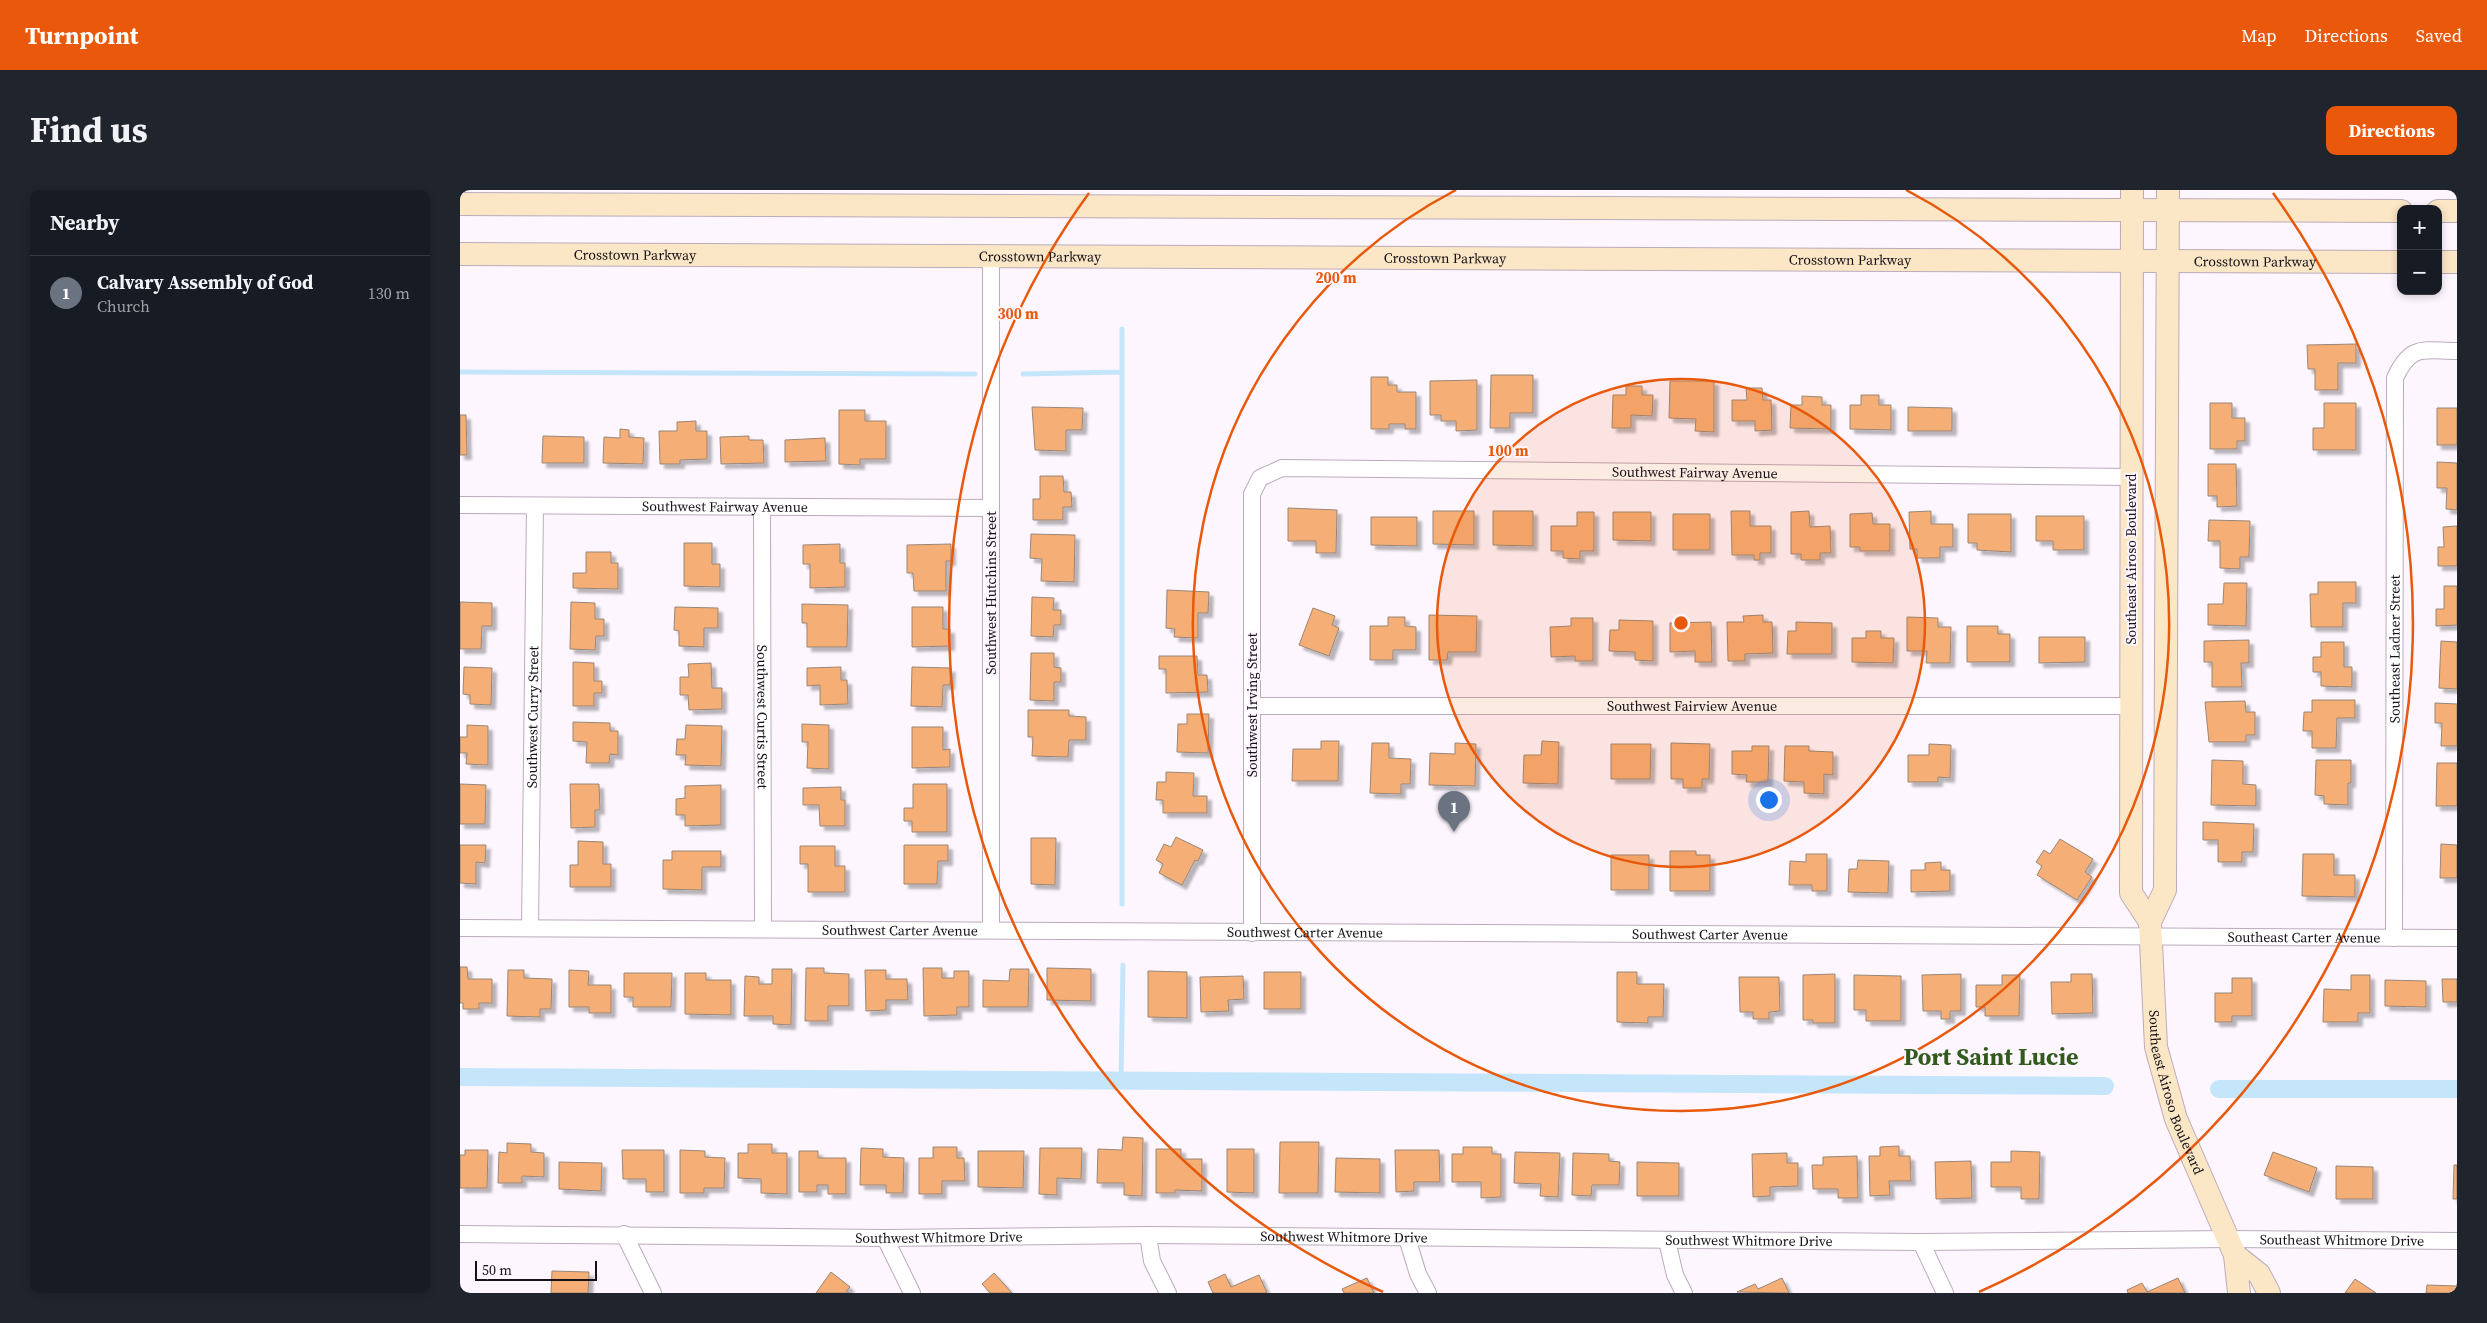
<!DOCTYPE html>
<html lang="en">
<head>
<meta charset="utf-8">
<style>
  body { margin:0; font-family:"Source Serif 4",serif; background:#20242c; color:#f1f3f6 }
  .controls { position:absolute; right:15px; top:15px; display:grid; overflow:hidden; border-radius:10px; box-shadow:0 2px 8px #0003 }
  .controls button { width:45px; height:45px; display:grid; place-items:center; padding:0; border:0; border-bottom:1px solid #363941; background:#171b24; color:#f1f3f6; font:25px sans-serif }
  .scale { position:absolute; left:15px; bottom:12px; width:122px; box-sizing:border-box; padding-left:5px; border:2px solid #171118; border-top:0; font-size:14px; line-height:18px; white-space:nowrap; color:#171118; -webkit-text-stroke:4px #fdf6fe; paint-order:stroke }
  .you { position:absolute; left:1308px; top:609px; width:18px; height:18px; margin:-12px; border:4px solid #fff; border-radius:50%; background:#1a73e8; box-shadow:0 0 0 8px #1a73e833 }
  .badge { display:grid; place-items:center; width:32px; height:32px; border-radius:50%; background:#ea580c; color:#fff; font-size:16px; font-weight:700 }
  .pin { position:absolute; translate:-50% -41px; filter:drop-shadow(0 1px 2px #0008) }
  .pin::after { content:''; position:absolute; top:26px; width:18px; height:15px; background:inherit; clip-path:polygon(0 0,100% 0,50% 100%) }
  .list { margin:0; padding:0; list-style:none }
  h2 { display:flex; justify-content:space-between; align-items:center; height:65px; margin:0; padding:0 20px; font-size:21px }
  h2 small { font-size:16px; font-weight:400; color:#9ea1a6 }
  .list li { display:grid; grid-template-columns:32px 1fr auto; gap:15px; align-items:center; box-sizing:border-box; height:75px; padding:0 20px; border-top:1px solid #363941 }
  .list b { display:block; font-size:19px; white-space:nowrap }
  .list p { margin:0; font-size:16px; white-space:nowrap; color:#9ea1a6 }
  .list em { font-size:16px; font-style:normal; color:#9ea1a6 }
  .map { position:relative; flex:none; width:1997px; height:1103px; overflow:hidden; border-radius:10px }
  header { display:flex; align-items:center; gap:30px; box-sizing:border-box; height:70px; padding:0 25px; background:#ea580c; color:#fff }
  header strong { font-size:24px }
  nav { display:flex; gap:28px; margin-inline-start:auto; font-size:18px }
  .intro { display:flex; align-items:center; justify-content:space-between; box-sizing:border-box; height:120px; padding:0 30px }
  h1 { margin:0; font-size:35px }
  .button { padding:12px 22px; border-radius:10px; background:#ea580c; color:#fff; font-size:18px; font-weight:700 }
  main { display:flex; gap:30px; padding:0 30px }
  aside { flex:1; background:#171b24; border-radius:10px; box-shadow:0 2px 8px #0003 }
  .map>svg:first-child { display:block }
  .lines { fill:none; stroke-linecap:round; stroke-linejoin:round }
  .stream { stroke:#c5e6fa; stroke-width:5 }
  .canal { stroke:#c5e6fa; stroke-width:18 }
  .building { fill:#f5ae75; stroke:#998677; filter:url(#shadow) }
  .street-casing { stroke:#bbabbd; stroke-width:18 }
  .secondary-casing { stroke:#bbabbd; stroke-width:24 }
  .street { stroke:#fff; stroke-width:16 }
  .secondary { stroke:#fbe7c6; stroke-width:22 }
  .ring { fill:none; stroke:#e8590c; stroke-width:2.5 }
  .labels { text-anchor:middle; stroke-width:4; stroke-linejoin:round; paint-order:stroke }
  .street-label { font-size:14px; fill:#171118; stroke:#fdf6fe }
  .town-label { font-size:24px; font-weight:bold; fill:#325a1d; stroke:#fdf6fe }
  .centre { fill:#e8590c; stroke:#fdf6fe; stroke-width:2.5 }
  .ring-label { font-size:15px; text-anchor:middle; font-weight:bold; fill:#e8590c; stroke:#fdf6fe; stroke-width:4; stroke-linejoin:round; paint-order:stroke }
</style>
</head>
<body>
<header>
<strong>Turnpoint</strong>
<nav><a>Map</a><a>Directions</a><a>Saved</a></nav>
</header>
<div class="intro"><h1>Find us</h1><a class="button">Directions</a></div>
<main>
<aside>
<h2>Nearby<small></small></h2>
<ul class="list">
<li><span class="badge" style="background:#6b7280">1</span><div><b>Calvary Assembly of God</b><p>Church</p></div><em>130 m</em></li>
</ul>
</aside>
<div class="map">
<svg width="1997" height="1103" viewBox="0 0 1997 1103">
  <defs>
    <filter id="shadow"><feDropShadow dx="4.5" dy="4.5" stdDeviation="1" flood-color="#0004"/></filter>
  </defs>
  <rect width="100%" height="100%" fill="#fdf6fe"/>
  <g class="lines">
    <path class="stream" d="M662 139V714
      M0 182 515 184
      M563 184 661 182
      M661 890 663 775"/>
    <path class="canal" d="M0 887 1645 896
      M1759 899H1997"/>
  </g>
  <path class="building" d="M1896 154V173H1878V200H1855V179H1848L1847 155Z
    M1031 185H1073V223H1050V238H1030Z
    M911 187H928V195H937V202H956V239H945V234H929V239H911Z
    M1017 190V240L996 241V231H981V225H970V191Z
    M1210 191H1254V242L1235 241 1236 229 1209 228Z
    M1166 196H1182V205H1193L1192 226 1171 225V238H1152L1153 205H1166Z
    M1286 198H1302L1303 210H1311L1312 240 1295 241V231H1272V210H1287Z
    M1401 205H1419V215H1431V240L1390 239V215H1401Z
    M1342 206 1362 207V215H1371V239L1330 238 1331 215H1342Z
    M1750 213H1772V228H1785V251H1777V259H1750Z
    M1864 213H1896V260H1853V238H1864Z
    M572 217 623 218 622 240H606V261L575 260Z
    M1448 217 1492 218V241H1448Z
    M1977 218H1997V255H1977Z
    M379 220H405V231H426V269H400V275L379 274Z
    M0 225H6L7 265H0Z
    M236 231V241H247V269L220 270V274H200L199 241H217V232Z
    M160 239 169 240V247L184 248 183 274 143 273 144 247 160 248Z
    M83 246 124 247V273H82Z
    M289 246V250H303L304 273 261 274 260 247Z
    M365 248 366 271 325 272V250Z
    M1977 272 1997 273V320L1986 319 1987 298H1977Z
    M1748 274H1776L1777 316 1757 317V306H1748Z
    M580 286H603L604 302H611L612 317H603V330H573V309H580Z
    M828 318 877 320 876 363H856V351H828Z
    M973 321H1014V355L973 354Z
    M1033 321H1073V356L1033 355Z
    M1271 321H1290V336H1311V363H1300V370H1294V365H1272Z
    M1349 321 1350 337 1370 336 1371 363H1360V370H1341V364H1331V322Z
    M1471 321V334H1493V357H1480V368H1457V359H1450L1449 322Z
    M1117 322H1134V361H1120V369L1103 368V361H1091V336H1117Z
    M1153 322H1191V351L1153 350Z
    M1412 323 1413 334H1430V361H1400V357H1390V324Z
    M1213 324H1250V360H1213Z
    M1508 324H1551V362L1517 360V353H1508Z
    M1576 326H1624V360H1593V351H1576Z
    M911 327H957V356L911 355Z
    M1749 330 1790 331 1789 367H1780V379L1760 378V351H1748Z
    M1997 336V376H1978V357H1984L1983 337Z
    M571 344 615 345 614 392 581 391 582 369 570 368Z
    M224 353H252V374H260V397L224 396Z
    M380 354V373H385V397L350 398V374H343V355Z
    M491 354V371H486V401H454L453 383H447V355Z
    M126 362H151V373H158V399L113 398V383H126Z
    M1858 392H1896V413H1883V437H1851L1850 404H1858Z
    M1764 393H1787L1786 436 1748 435V414H1763Z
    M1984 396H1997V435L1976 436V419H1984Z
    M707 400 749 402 748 423H738V448L714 447 715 439 706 438Z
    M572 407 594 408 593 420H601V435H594L593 447 571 446Z
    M0 412 32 413V436H22L21 459H0Z
    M111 412 135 413V429H144V446H136L135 460 110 459Z
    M342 414 388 415 387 457H347V433H342Z
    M215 417 258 418V438H244V457L219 456V441L214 440Z
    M452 417H483V439H490V456L452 457Z
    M853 418 875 426 872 435 879 438 869 466 839 455Z
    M969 425 1017 426 1016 462H988L987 470H969Z
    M1303 425V432H1312L1313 463 1285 464V471H1268L1267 432H1284L1283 426Z
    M928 427H945V436L956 437V460H933V470H910V436H928Z
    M1447 427 1478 428V437H1491L1490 473H1466L1467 461H1447Z
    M1111 428H1133V471H1115V466L1091 467 1090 437 1111 436Z
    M1159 430 1193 431V471L1175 470V462L1149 461 1150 440H1159Z
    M1251 432 1252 472H1235V461L1210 462V433Z
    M1336 432 1372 433V464H1327L1328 441H1336Z
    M1507 436H1538V444H1550V472H1507Z
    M1406 441H1421V448H1434L1433 473 1392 472V448H1406Z
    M1579 447H1625V472L1579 473Z
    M1789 450V473H1781L1782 497H1752V472H1744V451Z
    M1981 451 1997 452V499L1979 498Z
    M1861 452H1884V477H1892V497L1861 496V482H1853V467H1861Z
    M571 463H594V477L601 478V492H594V511L570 510Z
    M699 466H737L738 485H747L748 502 706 503V479H699Z
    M113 472 134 473V491H142V503H134V516H113Z
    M251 473 252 498H262V519L229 520 228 505H220V487H229L228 474Z
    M4 477 32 478 31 515 10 514V505L3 504Z
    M381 477V490H387L388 514 360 515V495L347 496V478Z
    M452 477 491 478 490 495H483L482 517 451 516Z
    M1852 510H1895V528H1877L1876 558H1852V541H1843L1844 522H1852Z
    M1785 511 1786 522H1795V545H1786V552H1749L1745 512Z
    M1975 513 1997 514V556H1981L1982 533H1975Z
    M568 520H609V526L626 527V550H609L608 567 572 566 573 547H568Z
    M727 524H749L748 563 717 562 718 534H727Z
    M113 532 150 533V541H158V565L150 564 149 573H126L127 552 113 551Z
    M342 534 369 535V579L347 578 348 552H342Z
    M7 535 28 536V575L6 574 7 563H0V547H7Z
    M226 535 262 536 261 576 225 575 226 565H216L217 549H225Z
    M452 537H483V560L490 559V577L452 578Z
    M861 551H879L878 591H832L833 559H861Z
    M1082 551 1099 552 1098 594 1063 593 1064 565H1081Z
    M912 553H929V568L951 569 950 594H941V604L910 603Z
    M995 553 1016 554 1015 596 969 595 970 563 995 564Z
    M1211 553 1250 554 1249 589H1242V598H1223V589H1211Z
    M1151 554H1191L1190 589H1151Z
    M1469 554 1491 555 1490 588 1478 587V592H1448V565H1469Z
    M1292 556H1309L1308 592H1286L1287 585 1272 584V561H1292Z
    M1325 556H1349V561L1373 562V585L1364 584V604L1344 603V592L1324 591Z
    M1752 570 1783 571V594L1796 595V616L1751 615Z
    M1856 570H1891V593H1888V615L1864 614V606L1855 605Z
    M1977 573H1997V616H1976Z
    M706 582 734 583 733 606H747V623H703V610H696L697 592H706Z
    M0 594 26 595 25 634H0Z
    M110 594H139L140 620H135V637L111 638Z
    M453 594H487V642H452V631H444V618H453Z
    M261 595V635L225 636V625H216V609L225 608V596Z
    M381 597V610H385V636H360L359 615H343V598Z
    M1743 632 1794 634 1793 662H1782V672H1758V650H1743Z
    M716 647 743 660 738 671 735 670 722 695 699 683 703 674 696 670 704 654 711 657Z
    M571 648H596L595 695 571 694Z
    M1600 649 1633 669 1625 682 1632 687 1617 710 1577 685 1582 676 1576 672 1584 660 1590 664Z
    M118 651 143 652V674H151V697H110V675H118Z
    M1981 654 1997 655V688H1980Z
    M0 655H26L25 673 16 672V694L0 693Z
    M444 655H488V671H478L477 694H444Z
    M340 656H375V676H385V702H348V674H340Z
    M212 661H261V677H242V700L203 699V670H212Z
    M1210 661H1236V665H1250V701H1210Z
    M1346 664H1367V701H1352V695H1329L1330 671 1346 672Z
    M1843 664H1874V685H1895V707L1842 706Z
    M1151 665H1189V700H1151Z
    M1398 670 1429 671 1428 703 1388 702 1389 679H1397Z
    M1481 672V680H1490V701L1451 702V680H1465V673Z
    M0 777H7L8 789H32V813H19V819H3V813H0Z
    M346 778H364V783L389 784V816H368V831H345Z
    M463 778H482V788H494V781H509V817H497V825L464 826Z
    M587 778 631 779V811L587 810Z
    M312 779H332L331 835 313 834V826H284L285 786 299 787V794H312Z
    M550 779H569L568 817H523V790L549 791Z
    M48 780H64V788L92 789 91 819H80V827L47 826Z
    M109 780 129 781 128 795H151V823H129V817H109Z
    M405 780H426V789H447L448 810H426V820L406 821Z
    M688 781 727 782V828L688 827Z
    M804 782H841V819H804Z
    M1157 782H1177V794H1204L1203 827H1188V833L1157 832Z
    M164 783H212L211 817H173V807H164Z
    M225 783H246V790H271V825L225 824Z
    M1375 784V833H1353V830H1343V785Z
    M1501 784V821H1490V829H1481V821H1463L1462 785Z
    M1611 784H1632L1633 823 1592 824 1591 792H1611Z
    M1394 785 1441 786V831H1406V820H1394Z
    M1542 785H1560L1559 826H1525V817H1516V795H1542Z
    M1891 785H1910V823H1898V832H1863L1864 799 1891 800Z
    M783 786 784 809 768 810 769 821 741 822 740 787Z
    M1279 787H1319L1320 821 1309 822V829H1293V822H1280Z
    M1772 788H1792V826H1772V832H1755V803H1772Z
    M1982 789H1997V812H1983Z
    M1925 790 1966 791V817L1925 816Z
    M663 947 683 948 682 1006 664 1005V993H637L638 959 662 960Z
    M820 952H859L858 1003H819Z
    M47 953 71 954V962L84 963V987L62 986V993H38L39 962 47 963Z
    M288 954H312V963H327V1004L301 1003V989L278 988V963H288Z
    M1439 956V966H1450L1451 991H1429L1430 1005 1410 1006 1409 966H1420V957Z
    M473 957H497V968H504L505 991H482V1004H459V968H473Z
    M1003 957H1032V964H1041V1007L1021 1008V992H992V964H1003Z
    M401 958 423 959V967L444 968 443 1003H426V995H400Z
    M580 958H622L621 989 597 988V1005L579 1004Z
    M696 959H721V969H742V1001L715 1000V1003H696Z
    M767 959H794V1003L767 1002Z
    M5 960H28L27 998H0V965H5Z
    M162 960H204V1002H186V989H163Z
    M220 960 245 961V967L265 968 264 998H244V1003H220Z
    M935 960H979L980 992H954V1001L936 1002Z
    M339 961H358V968H386V1004H368V995H357V1002H339Z
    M518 961H564L563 998 518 997Z
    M1551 961 1580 962 1579 1009H1561V997H1531V972H1551Z
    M1055 962 1100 963 1098 1007 1080 1006 1081 994 1054 993Z
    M1813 962 1857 978 1849 1002 1804 985Z
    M1113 963 1149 964V971L1160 972 1159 995H1132L1131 1006 1112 1005Z
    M1327 963V973H1338V996L1310 997V1006L1293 1007 1292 964Z
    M1397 966 1398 1008H1378V999H1353L1352 975H1363V967Z
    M876 968 920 969V1003L875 1002Z
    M1511 971 1512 1008 1476 1009 1475 972Z
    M99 972 142 973 141 1001 99 999Z
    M1177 972 1219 973V1006H1177Z
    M1994 975H1997V1009H1993Z
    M1876 976 1913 977V1009H1876Z
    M92 1081 129 1082 128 1103H91Z
    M371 1082 390 1097 386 1101 389 1103H356Z
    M534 1083 552 1103H530L522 1094Z
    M765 1084 771 1097 799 1085 807 1103H753L748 1092Z
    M907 1088 914 1103H884L882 1099Z
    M1322 1088 1329 1103 1277 1102 1295 1094 1298 1099Z
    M1718 1088 1725 1103H1668L1667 1100 1682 1093 1687 1102Z
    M1895 1089 1916 1103H1885Z
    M1967 1095 1997 1096V1103H1966Z"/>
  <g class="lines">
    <defs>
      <g id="street">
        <path id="s1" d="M0 315 531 318"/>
        <path id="s2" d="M302 317 303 738"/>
        <path id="s3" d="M792 516H1671"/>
        <path id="s4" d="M0 738 1997 748"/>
        <path id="s5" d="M70 738 75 316"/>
        <path d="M531 740V66"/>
        <path id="s6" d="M792 743V304L800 288 822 278 1672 287"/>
        <path id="s7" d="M1934 748 1935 188C1951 153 1964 161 1997 161"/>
        <path id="s8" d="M0 1044 425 1048 688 1045 1461 1052 1768 1049 1997 1051"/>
        <path d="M164 1044 193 1103"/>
        <path d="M688 1045 692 1071 708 1103"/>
        <path d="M425 1048 452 1103"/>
        <path d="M947 1048 958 1084 968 1103"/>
        <path d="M1207 1051 1215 1085 1224 1103"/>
        <path d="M1461 1052 1485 1103"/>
      </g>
      <g id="secondary">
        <path d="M1672 0 1671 703 1690 732"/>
        <path id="s9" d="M1708 0 1705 700 1690 732 1696 857 1716 929 1775 1065 1779 1103"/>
        <path d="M0 14 1941 21"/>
        <path d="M1978 21H1997"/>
        <path id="s10" d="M0 64 1941 72"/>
        <path d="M1978 72H1997"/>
        <path d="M1775 1065 1799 1084 1809 1103"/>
      </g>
    </defs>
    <use href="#street" class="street-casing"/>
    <use href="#secondary" class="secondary-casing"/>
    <use href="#street" class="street"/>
    <use href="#secondary" class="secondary"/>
  </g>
  <circle cx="1221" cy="433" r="244" fill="#e8590c" fill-opacity=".12"/>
  <g class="ring">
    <circle cx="1221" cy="433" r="244"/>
    <path d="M1446 0A488 488 0 1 1 996 0"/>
    <path d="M923 1102A732 732 0 0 1 629 3M1813 3A732 732 0 0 1 1519 1102"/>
  </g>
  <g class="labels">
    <g class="street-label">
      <text dy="5" stroke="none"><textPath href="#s10" startOffset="175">Crosstown Parkway</textPath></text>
      <text dy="5" stroke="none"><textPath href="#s10" startOffset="580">Crosstown Parkway</textPath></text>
      <text dy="5" stroke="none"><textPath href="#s10" startOffset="985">Crosstown Parkway</textPath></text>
      <text dy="5" stroke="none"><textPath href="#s10" startOffset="1390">Crosstown Parkway</textPath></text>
      <text dy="5" stroke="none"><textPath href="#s10" startOffset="1795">Crosstown Parkway</textPath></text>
      <text dy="5" stroke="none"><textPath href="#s6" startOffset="894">Southwest Fairway Avenue</textPath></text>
      <text dy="5" stroke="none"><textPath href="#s1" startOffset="265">Southwest Fairway Avenue</textPath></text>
      <text transform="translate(1671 369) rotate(-90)" y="5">Southeast Airoso Boulevard</text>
      <text transform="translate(531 403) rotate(-90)" y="5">Southwest Hutchins Street</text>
      <text dy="5" stroke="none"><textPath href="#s7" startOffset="289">Southeast Ladner Street</textPath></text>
      <text transform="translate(792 515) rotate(-90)" y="5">Southwest Irving Street</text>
      <text dy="5" stroke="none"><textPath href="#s3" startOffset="440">Southwest Fairview Avenue</textPath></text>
      <text dy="5" stroke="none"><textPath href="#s5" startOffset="211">Southwest Curry Street</textPath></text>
      <text dy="5" stroke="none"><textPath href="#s2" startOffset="210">Southwest Curtis Street</textPath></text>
      <text dy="5" stroke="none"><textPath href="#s4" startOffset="440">Southwest Carter Avenue</textPath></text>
      <text dy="5" stroke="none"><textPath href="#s4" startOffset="845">Southwest Carter Avenue</textPath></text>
      <text dy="5" stroke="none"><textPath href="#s4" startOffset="1250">Southwest Carter Avenue</textPath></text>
      <text dy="5" stroke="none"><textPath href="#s4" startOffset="1844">Southeast Carter Avenue</textPath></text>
      <text dy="5" stroke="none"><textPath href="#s9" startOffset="909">Southeast Airoso Boulevard</textPath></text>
      <text dy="5" stroke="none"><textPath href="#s8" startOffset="479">Southwest Whitmore Drive</textPath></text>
      <text dy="5" stroke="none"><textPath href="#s8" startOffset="884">Southwest Whitmore Drive</textPath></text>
      <text dy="5" stroke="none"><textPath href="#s8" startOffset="1882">Southeast Whitmore Drive</textPath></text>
      <text dy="5" stroke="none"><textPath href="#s8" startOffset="1289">Southwest Whitmore Drive</textPath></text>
    </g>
    <g class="town-label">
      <text x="1531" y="875">Port Saint Lucie</text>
    </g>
  </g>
  <circle cx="1221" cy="433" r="8" class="centre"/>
  <g class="ring-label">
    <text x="876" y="93">200 m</text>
    <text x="558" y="129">300 m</text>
    <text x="1048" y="266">100 m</text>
  </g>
</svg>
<div class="controls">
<button>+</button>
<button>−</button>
</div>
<div class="scale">50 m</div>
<div class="you"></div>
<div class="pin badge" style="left:994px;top:642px;background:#6b7280">1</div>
</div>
</main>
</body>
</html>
